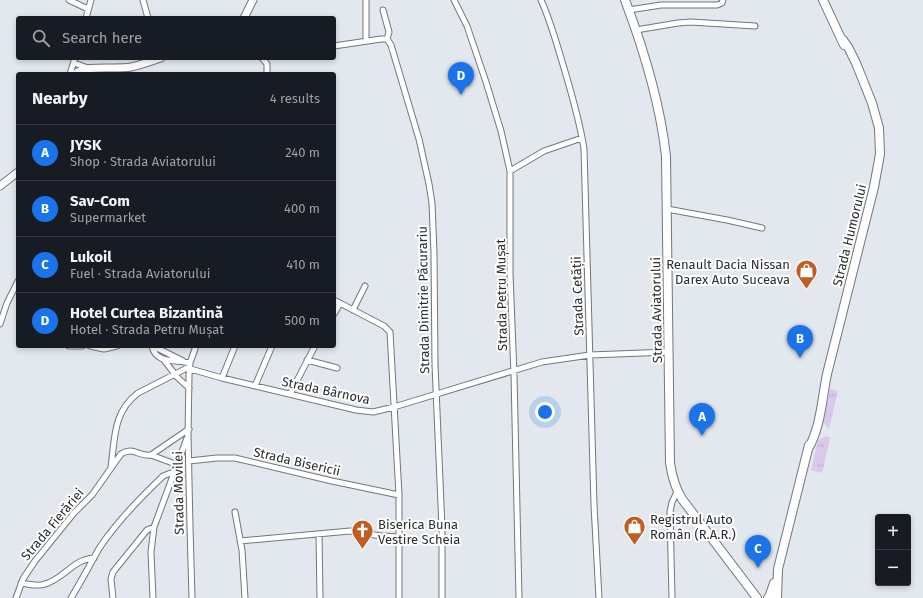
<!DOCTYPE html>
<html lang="en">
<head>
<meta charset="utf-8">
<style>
  body { margin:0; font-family:"Fira Sans",sans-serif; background:#20242c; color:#f1f3f6 }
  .controls { position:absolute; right:12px; bottom:12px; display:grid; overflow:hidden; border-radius:4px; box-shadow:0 2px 6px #0003 }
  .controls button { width:36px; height:36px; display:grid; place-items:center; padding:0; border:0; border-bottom:1px solid #363941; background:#171b24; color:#f1f3f6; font:20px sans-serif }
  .you { position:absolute; left:545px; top:412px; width:14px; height:14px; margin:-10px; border:3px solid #fff; border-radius:50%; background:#1a73e8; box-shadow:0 0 0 6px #1a73e833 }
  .badge { display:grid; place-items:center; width:26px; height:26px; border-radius:50%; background:#1a73e8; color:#fff; font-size:13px; font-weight:700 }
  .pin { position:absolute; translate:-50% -33px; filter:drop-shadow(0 1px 2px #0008) }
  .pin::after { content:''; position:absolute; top:21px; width:14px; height:12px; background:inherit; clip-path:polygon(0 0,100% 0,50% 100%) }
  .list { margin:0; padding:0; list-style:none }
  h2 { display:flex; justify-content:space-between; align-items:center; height:52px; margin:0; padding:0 16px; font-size:17px }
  h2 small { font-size:13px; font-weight:400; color:#9ea1a6 }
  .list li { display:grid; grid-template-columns:26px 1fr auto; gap:12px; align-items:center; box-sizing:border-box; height:56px; padding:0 16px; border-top:1px solid #363941 }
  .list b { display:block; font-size:15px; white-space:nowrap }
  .list p { margin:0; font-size:13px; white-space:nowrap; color:#9ea1a6 }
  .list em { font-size:13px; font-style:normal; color:#9ea1a6 }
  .icon { flex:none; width:22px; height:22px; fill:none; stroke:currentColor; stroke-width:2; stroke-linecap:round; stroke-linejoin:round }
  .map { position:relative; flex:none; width:923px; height:598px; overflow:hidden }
  .search { position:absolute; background:#171b24; box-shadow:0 2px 6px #0003; left:16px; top:16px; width:320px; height:44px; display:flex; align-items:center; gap:10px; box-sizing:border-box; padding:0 14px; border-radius:4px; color:#9ea1a6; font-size:15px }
  .panel { position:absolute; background:#171b24; box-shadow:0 2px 6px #0003; left:16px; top:72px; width:320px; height:276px; border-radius:4px }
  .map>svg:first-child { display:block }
  .grass { fill:url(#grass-tufts) }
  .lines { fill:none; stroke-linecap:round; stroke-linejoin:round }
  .minor-casing { stroke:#71777b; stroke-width:7 }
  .secondary-casing { stroke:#71777b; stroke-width:9 }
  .primary-casing { stroke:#71777b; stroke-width:10 }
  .minor { stroke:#fff; stroke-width:5 }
  .secondary { stroke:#fff; stroke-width:7 }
  .primary { stroke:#fff; stroke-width:8 }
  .labels { text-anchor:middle; stroke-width:4; stroke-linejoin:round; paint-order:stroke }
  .street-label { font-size:13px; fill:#2b2d2f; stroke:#fff }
  .poi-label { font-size:13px; fill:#2b2d2f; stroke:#fff; text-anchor:start }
</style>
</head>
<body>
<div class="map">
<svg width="923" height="598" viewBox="0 0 923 598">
  <defs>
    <pattern id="grass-tufts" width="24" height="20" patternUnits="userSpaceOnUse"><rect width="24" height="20" fill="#dbc9eb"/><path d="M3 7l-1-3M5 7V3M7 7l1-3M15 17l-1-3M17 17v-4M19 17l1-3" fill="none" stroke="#bcadca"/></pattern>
  </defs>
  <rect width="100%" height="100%" fill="#e2e8ed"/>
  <path class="grass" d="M830 389 838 391 829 429 823 422Z
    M827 436 830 438 822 473 811 470 818 440Z"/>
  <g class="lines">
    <defs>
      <path id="minor" d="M69 0 88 9
        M143 0 148 18
        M366 0V41
        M454 0 467 26 486 82 501 131 510 171V274L514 375 519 598
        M541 0C551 22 557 45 564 68 572 95 580 122 584 149L594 505 599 598
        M383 10 389 32 387 39
        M629 10 661 5H717L722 3 723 0
        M86 18 91 0
        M636 30 678 23 691 22 755 26
        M387 39 391 45 419 139 429 184 432 203 434 253 435 365 442 528V598
        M334 46 381 39H387
        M262 58 267 64V74
        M74 63 88 68
        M70 74 75 58
        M510 171 544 151 582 138
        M667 209 727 220 762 228
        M334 300 384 326 390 332 399 495V598
        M353 310 365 286
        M334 314 340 303
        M0 324 7 303 18 281
        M69 346H82
        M90 346 104 349 117 346
        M152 346C156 365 176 359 190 363
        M153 346 183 361
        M164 360 177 377 189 388
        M307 360 337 368
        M222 378 235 346
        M255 386 272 346
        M290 394 315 346
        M151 455 178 465
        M189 461 217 458H235L332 481 399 495
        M111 467C115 438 113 412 138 393L187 368 222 378 356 410 373 412 394 407 542 362 590 355 669 352
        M235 512 242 550 245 598
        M319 534 320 598
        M240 541 350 531 381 536 399 537
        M21 583C29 584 38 587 45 584 64 579 73 559 94 558
        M16 598 23 579 35 561 74 513 92 495 121 454C133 446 139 457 151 455L189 429
        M71 598C81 582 90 564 100 547 117 522 138 500 159 480L163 476 176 471
        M113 598 111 579 113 572 147 530 154 527
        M153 598 151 552 154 527 187 438
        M192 598 190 527 188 435 189 375 190 363 196 346
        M672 598 670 512 672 502 677 492"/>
      <path id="secondary" d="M244 18 253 0
        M75 74C87 64 114 70 131 67 141 65 151 61 161 58
        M0 186 18 172"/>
      <path id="primary" d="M625 0C644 50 660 103 666 156L670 463C672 476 675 488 682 499L757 598
        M823 0 844 45
        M808 449C821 427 822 398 827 374L874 187 880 154 879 128 872 103 856 63 848 47 843 40
        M768 598 770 595 774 583
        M777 598 778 569 809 445"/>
    </defs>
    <use href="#minor" class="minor-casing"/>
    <use href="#secondary" class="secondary-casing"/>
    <use href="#primary" class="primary-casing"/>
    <use href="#minor" class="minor"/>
    <use href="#secondary" class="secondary"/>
    <use href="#primary" class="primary"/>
  </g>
  <defs>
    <symbol id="shop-pin" viewBox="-11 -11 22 30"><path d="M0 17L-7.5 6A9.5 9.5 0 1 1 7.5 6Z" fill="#c05d23" stroke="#fff"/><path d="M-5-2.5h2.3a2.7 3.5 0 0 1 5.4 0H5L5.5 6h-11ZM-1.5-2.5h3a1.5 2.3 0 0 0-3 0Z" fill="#fff"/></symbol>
    <symbol id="church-pin" viewBox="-11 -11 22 30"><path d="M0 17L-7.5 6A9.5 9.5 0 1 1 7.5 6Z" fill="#c05d23" stroke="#fff"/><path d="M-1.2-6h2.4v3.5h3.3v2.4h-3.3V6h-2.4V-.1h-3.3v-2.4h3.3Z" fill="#fff"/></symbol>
  </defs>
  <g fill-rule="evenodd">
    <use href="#shop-pin" x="794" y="258" width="25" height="34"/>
    <use href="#shop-pin" x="622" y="514" width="25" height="34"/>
    <use href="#church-pin" x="350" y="518" width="25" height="34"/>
  </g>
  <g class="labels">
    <g class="street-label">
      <text transform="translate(849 235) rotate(-76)" y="5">Strada Humorului</text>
      <text transform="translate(501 295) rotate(-91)" y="5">Strada Petru Mușat</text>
      <text transform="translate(577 296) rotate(-92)" y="5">Strada Cetății</text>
      <text transform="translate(423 300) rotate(-91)" y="5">Strada Dimitrie Păcurariu</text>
      <text transform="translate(656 310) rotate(-91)" y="5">Strada Aviatorului</text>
      <text transform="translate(326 390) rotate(12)" y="5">Strada Bârnova</text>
      <text transform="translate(297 461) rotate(13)" y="5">Strada Bisericii</text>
      <text transform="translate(178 493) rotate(-91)" y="5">Strada Movilei</text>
      <text transform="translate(52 524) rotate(-50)" y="5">Strada Fierăriei</text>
    </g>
    <g class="poi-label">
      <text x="790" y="269" text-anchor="end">Renault Dacia Nissan<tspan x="790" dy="15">Darex Auto Suceava</tspan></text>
      <text x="650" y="524">Registrul Auto<tspan x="650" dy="15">Român (R.A.R.)</tspan></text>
      <text x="378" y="529">Biserica Buna<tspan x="378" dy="15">Vestire Scheia</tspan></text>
    </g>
  </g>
</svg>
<div class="controls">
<button>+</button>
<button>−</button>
</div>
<div class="you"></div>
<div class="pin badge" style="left:702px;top:436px">A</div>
<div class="pin badge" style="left:800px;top:358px">B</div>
<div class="pin badge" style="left:758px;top:568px">C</div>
<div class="pin badge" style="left:461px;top:95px">D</div>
<div class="search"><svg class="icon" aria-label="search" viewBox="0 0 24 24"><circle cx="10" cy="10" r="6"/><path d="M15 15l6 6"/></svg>Search here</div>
<section class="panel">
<h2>Nearby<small>4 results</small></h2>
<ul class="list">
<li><span class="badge">A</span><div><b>JYSK</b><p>Shop · Strada Aviatorului</p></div><em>240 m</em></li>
<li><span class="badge">B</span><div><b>Sav-Com</b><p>Supermarket</p></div><em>400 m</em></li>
<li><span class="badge">C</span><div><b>Lukoil</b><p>Fuel · Strada Aviatorului</p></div><em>410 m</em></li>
<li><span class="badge">D</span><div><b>Hotel Curtea Bizantină</b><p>Hotel · Strada Petru Mușat</p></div><em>500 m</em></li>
</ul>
</section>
</div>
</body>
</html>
